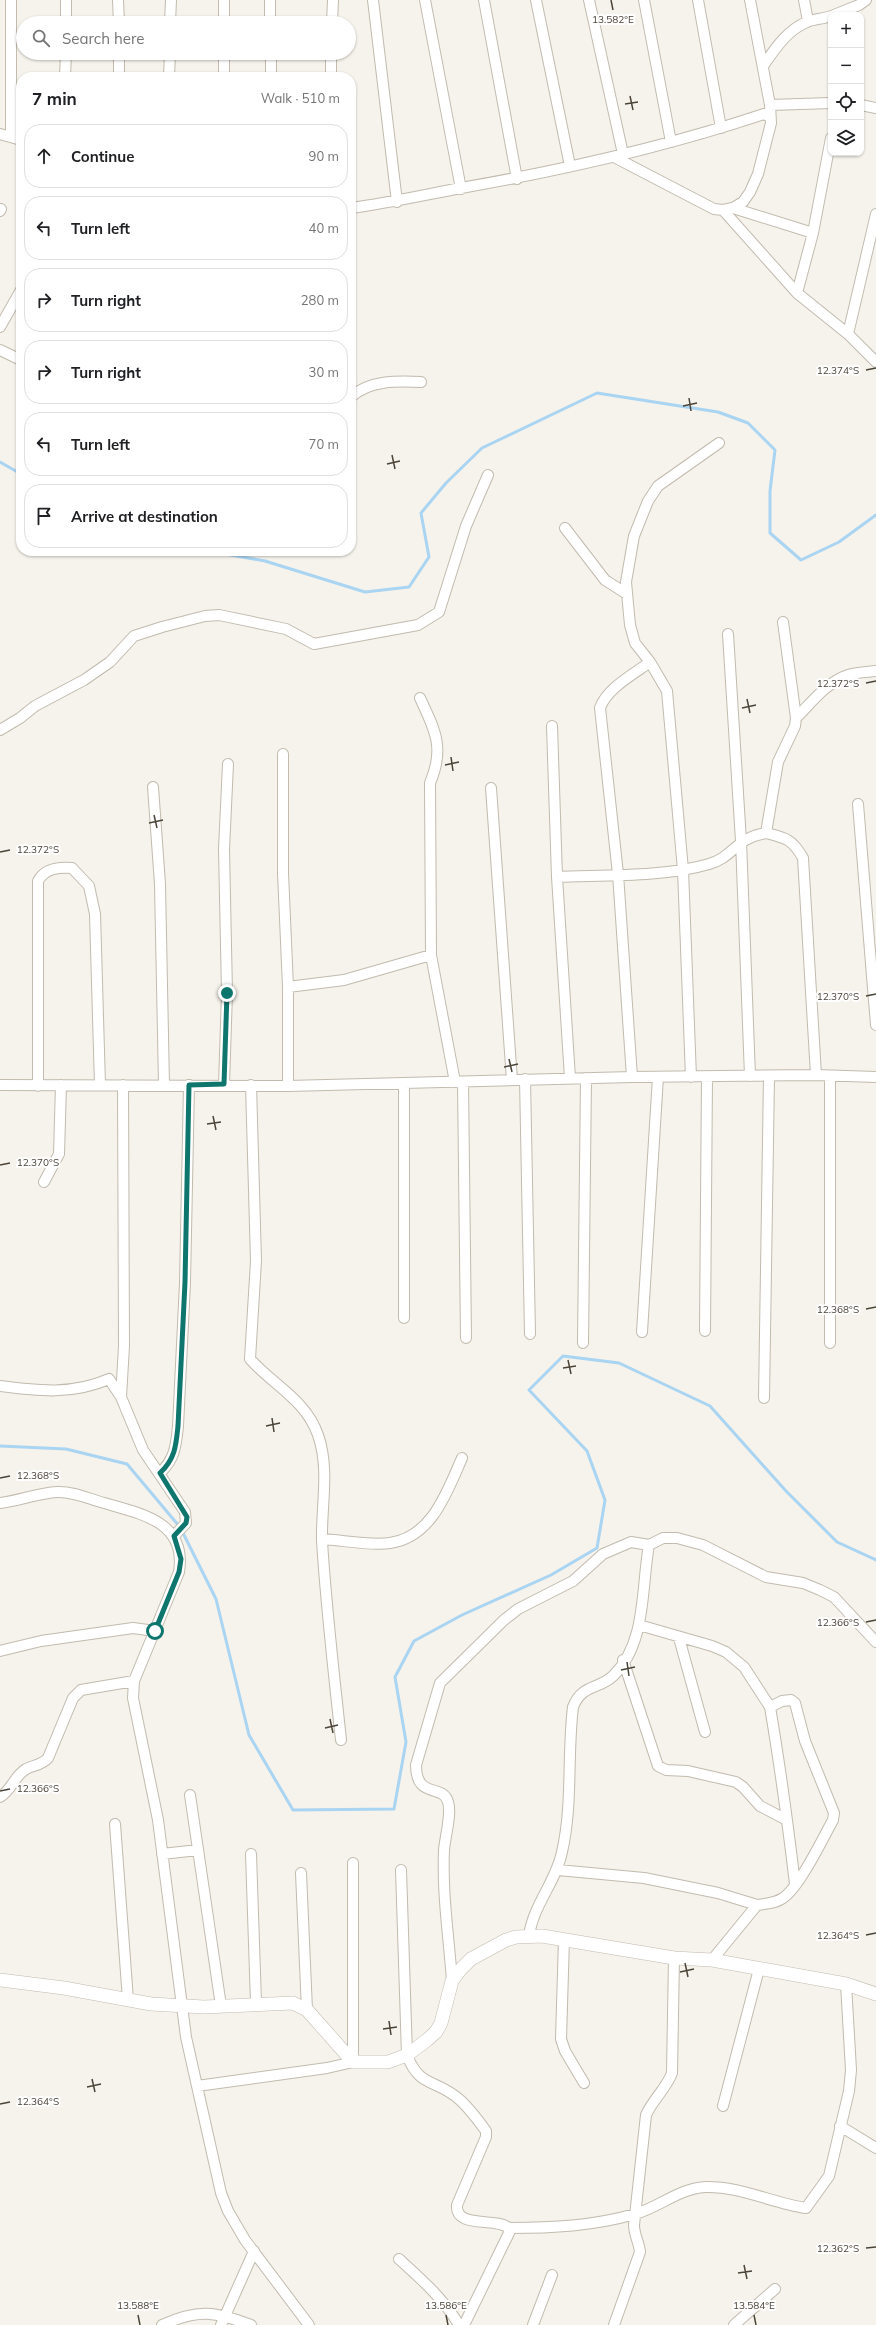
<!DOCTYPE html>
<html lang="en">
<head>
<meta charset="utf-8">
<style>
  body { margin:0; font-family:Mulish,sans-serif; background:#f2f2f2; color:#202124 }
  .controls { position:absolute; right:12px; top:12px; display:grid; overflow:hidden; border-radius:8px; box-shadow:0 1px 3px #0004 }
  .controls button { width:36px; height:36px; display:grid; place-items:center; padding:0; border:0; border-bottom:1px solid #e0e0e0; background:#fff; color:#202124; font:20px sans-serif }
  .stop { position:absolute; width:12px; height:12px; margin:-9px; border:3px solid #0f766e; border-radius:50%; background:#fff }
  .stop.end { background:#0f766e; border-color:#fff; box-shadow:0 1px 4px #0008 }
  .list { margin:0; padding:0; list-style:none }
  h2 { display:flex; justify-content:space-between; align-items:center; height:52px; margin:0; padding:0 16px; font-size:17px }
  h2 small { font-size:13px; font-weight:400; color:#757577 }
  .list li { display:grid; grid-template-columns:26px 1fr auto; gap:12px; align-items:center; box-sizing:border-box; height:64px; margin:0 8px 8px; padding:0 8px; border:1px solid #e0e0e0; border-radius:16px }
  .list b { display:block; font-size:15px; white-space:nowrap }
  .list em { font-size:13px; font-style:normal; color:#757577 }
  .icon { flex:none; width:22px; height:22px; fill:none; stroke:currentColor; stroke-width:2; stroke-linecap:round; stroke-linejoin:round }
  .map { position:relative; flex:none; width:876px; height:2325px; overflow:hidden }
  .search { position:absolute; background:#fff; box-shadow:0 1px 3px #0004; left:16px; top:16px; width:340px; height:44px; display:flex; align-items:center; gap:10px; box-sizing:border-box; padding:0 14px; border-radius:22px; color:#757577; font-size:15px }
  .panel { position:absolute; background:#fff; box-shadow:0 1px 3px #0004; left:16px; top:72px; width:340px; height:484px; border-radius:16px }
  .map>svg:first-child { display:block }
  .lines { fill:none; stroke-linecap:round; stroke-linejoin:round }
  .stream { stroke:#a9d4f2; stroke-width:3 }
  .minor-casing { stroke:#c2bbae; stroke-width:12 }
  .tertiary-casing { stroke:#c2bbae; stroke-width:14 }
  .minor { stroke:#fff; stroke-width:10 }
  .tertiary { stroke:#fff; stroke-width:13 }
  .route { stroke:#0f766e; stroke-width:5 }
  .ticks { fill:none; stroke:#4b4439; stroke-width:1.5 }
  .ticks-label { font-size:10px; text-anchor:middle; fill:#4b4439; stroke:#fff; stroke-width:4; stroke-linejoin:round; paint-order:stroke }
</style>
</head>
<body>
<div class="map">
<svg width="876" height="2325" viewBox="0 0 876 2325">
  <rect width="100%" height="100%" fill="#f6f3ec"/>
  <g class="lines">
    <path class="stream" d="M0 462 21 474
      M209 551 265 561 365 592 409 587 429 557 421 513 446 483 482 448 597 393 718 412 748 423 775 450 770 491V533L801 560 839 542 876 515
      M0 1446 66 1449 127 1464 179 1526
      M182 1531 216 1599 249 1735 293 1810 394 1809 406 1742 395 1677 414 1641 462 1615 551 1575 597 1548 605 1500 587 1451 529 1390 563 1356 619 1363 710 1406 786 1491 837 1542 876 1560"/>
    <defs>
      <path id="minor" d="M11 0V137
        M118 0 119 23
        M224 0V23
        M270 0V23
        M373 0 397 202
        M425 0 461 189
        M484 0 517 179
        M536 0 570 166
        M589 0 623 154
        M644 0 671 142
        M698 0 721 128
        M804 0 808 21
        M834 15 859 5 866 0
        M66 23V0
        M170 23 171 0
        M332 23 333 0
        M119 53V77
        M224 53V77
        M271 53V77
        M763 66C775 49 787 30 807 22 814 19 823 19 831 16
        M65 77 66 53
        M169 77 170 53
        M331 77V53
        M770 105 831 103
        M861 105 876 108
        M0 134 21 140
        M614 157 714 209 723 210 733 208 743 202 750 192 758 174 771 123 770 105 750 0
        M351 208C388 203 424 195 461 188 564 170 665 147 764 114L770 117
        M733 208 813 233
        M723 210 797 293 848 334 876 362
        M0 211 1 209
        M797 293 813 233 831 138
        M0 327 21 290
        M848 334 876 214
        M0 350 21 360
        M351 397C369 380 397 381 421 382
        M565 528 605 580 627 594
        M728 634 741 841 750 1076
        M420 698C435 730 445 748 430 783L431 955 455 1082
        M796 718C811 703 827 682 848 675 857 672 867 672 876 671
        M552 726 557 877 570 1078
        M0 730 20 718 35 706 84 680 110 662 134 636 162 627 205 616 219 615 286 629 314 644 418 625 439 612 466 526 488 475
        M283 754V873L288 987V1086
        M153 787 160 884 164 1085
        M491 788 512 1080
        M858 804 876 1025
        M766 833C786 838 792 839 803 858L816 1075
        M557 877C603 875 666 877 709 864 734 857 735 838 766 833L778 762 795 726 796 718 783 622
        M288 987 344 980 431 955
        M632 1077 618 874 600 708C607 688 634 674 650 662
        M691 1077 683 870 667 691 650 662 635 643 630 625 626 582 634 536 648 501 658 486 719 443
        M525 1079 530 1334
        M463 1082 466 1338
        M0 1085 288 1086 632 1077 816 1075 876 1077
        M224 1085 227 993 224 849 228 764
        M251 1085 256 1261 250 1359C273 1385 306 1400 318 1435 330 1469 321 1506 322 1541 326 1607 334 1674 341 1740
        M38 1086V881C45 868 59 867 72 868L89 886 95 914 100 1085
        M44 1182 59 1154 61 1085
        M404 1318V1084
        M705 1331 707 1077
        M642 1332 658 1077
        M583 1343 586 1078
        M830 1343V1076
        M0 1386C39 1391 72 1395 109 1379L121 1397 143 1450 185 1512 186 1523 174 1536
        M121 1397 124 1346 123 1085
        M764 1398 769 1077
        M160 1473C175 1459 176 1446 178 1426L185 1283 189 1085
        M0 1503C19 1501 38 1493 57 1492 73 1491 89 1499 104 1503 142 1514 187 1522 179 1572L134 1681 133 1698 158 1820 186 2037 221 2193 228 2211 245 2240 309 2325
        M322 1539C342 1540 370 1546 390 1543 432 1537 447 1492 462 1458
        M639 1625 712 1646 726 1652 744 1667 770 1707C780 1766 788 1825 795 1884
        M679 1638 705 1732
        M0 1651 41 1641 133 1628 155 1631
        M623 1660 658 1766 666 1770 688 1771 736 1782 743 1787 760 1806 785 1819
        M190 1795 221 2006
        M0 1797C12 1790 14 1776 26 1769 34 1765 42 1765 48 1758L73 1698 81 1690 134 1681
        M115 1824 128 2000
        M162 1854 198 1850
        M251 1854 256 2003
        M401 1870 407 2055C419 2088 437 2079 460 2100 470 2109 478 2120 486 2131V2137L457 2205C455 2229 495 2217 509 2228V2233L464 2325
        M558 1870 644 1878 718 1893 757 1905
        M301 1873 307 2010
        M529 1936C533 1905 556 1882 562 1852 573 1804 567 1755 573 1707 582 1684 598 1690 613 1676 647 1643 641 1588 649 1545L663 1538H677L703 1545 766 1577 803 1583 820 1590 834 1597 876 1642
        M564 1939 561 2039 565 2051 584 2083
        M712 1960 757 1905C766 1904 776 1903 783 1898 799 1888 823 1838 833 1820L834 1813 805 1741 795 1703 791 1700 782 1701 770 1707
        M452 1981C449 1938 442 1894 444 1850 445 1837 452 1813 448 1802 443 1783 416 1800 416 1765L440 1683 504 1620 518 1609 573 1581 603 1554 631 1542 649 1545
        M197 2086 327 2068 353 2062V1863
        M723 2106 759 1969
        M840 2126 876 2148
        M509 2228C552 2228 593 2226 635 2214 660 2207 678 2189 705 2187 740 2186 772 2203 806 2208L829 2176 849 2091 851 2070 846 1984
        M399 2259C421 2279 444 2299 459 2325
        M162 2325C200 2308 214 2312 251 2325
        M221 2325 254 2251
        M533 2325 552 2275
        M614 2325 640 2252C639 2242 634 2235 634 2225L646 2115C653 2099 666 2089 672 2073L674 1958
        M734 2325 775 2289"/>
      <path id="tertiary" d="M0 1980 64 1988 151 2004 204 2007 293 2003 307 2010 353 2062H388L407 2055 427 2040 436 2032 441 2023 452 1981 460 1970 471 1959 506 1940 516 1937 542 1936 674 1958 712 1960 846 1984 876 1994"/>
    </defs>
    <use href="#minor" class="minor-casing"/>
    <use href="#tertiary" class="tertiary-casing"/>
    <use href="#minor" class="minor"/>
    <use href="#tertiary" class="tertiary"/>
  </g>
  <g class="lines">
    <path class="route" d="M155 1631 179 1572 181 1559 174 1536 186 1523 187 1517 160 1473C175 1459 176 1446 178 1426L185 1282 189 1085 224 1084 227 993"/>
  </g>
  <path class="ticks" d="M611 0 613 10M630 96 633 110M625 104 638 102M866 370 876 368M689 398 691 411M683 406 697 403M392 455 395 469M387 464 400 461M866 683 876 681M747 699 750 713M742 708 756 705M451 757 453 771M445 765 459 762M154 815 157 828M149 823 163 820M0 852 10 850M866 996 876 994M509 1059 512 1072M504 1067 518 1064M213 1116 216 1130M207 1124 221 1122M0 1165 10 1163M866 1309 876 1307M568 1360 571 1374M563 1368 576 1366M272 1418 274 1432M266 1426 280 1423M0 1478 10 1476M866 1622 876 1620M627 1662 629 1676M621 1670 635 1667M330 1719 333 1733M325 1728 338 1725M0 1791 10 1789M866 1935 876 1933M685 1963 688 1977M680 1972 694 1969M389 2021 391 2035M383 2029 397 2027M92 2079 95 2092M87 2087 101 2084M0 2104 10 2102M866 2248 876 2247M744 2265 747 2279M738 2273 752 2271M138 2315 140 2325M446 2315 448 2325M754 2315 756 2325"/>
  <g class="ticks-label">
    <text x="613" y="23">13.582°E</text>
    <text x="838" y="374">12.374°S</text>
    <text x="838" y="687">12.372°S</text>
    <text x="38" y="853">12.372°S</text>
    <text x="838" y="1000">12.370°S</text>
    <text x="38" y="1166">12.370°S</text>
    <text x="838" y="1313">12.368°S</text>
    <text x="38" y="1479">12.368°S</text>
    <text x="838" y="1626">12.366°S</text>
    <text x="38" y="1792">12.366°S</text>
    <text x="838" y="1939">12.364°S</text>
    <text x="38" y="2105">12.364°S</text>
    <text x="838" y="2252">12.362°S</text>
    <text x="138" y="2309">13.588°E</text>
    <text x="446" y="2309">13.586°E</text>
    <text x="754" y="2309">13.584°E</text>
  </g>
</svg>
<div class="controls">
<button>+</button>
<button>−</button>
<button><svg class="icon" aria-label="locate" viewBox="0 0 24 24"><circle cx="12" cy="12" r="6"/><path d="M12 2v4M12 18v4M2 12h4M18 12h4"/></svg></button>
<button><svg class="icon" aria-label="layers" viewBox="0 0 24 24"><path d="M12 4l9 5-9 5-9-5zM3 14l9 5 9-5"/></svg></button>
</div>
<div class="stop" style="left:155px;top:1631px"></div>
<div class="stop end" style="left:227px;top:993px"></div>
<div class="search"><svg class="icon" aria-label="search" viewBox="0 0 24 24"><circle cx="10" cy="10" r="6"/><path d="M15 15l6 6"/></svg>Search here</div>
<section class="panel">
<h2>7 min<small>Walk · 510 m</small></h2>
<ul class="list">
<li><svg class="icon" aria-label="ahead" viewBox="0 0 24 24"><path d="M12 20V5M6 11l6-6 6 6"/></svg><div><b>Continue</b></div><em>90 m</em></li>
<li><svg class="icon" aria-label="left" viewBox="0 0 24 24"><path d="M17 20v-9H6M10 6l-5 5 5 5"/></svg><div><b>Turn left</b></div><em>40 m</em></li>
<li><svg class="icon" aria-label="right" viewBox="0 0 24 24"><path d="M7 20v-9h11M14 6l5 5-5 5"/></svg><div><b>Turn right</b></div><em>280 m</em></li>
<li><svg class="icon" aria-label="right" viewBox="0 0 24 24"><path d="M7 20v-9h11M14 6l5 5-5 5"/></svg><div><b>Turn right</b></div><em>30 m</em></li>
<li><svg class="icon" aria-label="left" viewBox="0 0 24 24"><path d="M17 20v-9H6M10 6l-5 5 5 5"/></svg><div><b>Turn left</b></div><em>70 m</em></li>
<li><svg class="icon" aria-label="arrive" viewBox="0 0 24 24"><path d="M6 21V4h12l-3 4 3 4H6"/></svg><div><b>Arrive at destination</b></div></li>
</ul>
</section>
</div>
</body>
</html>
